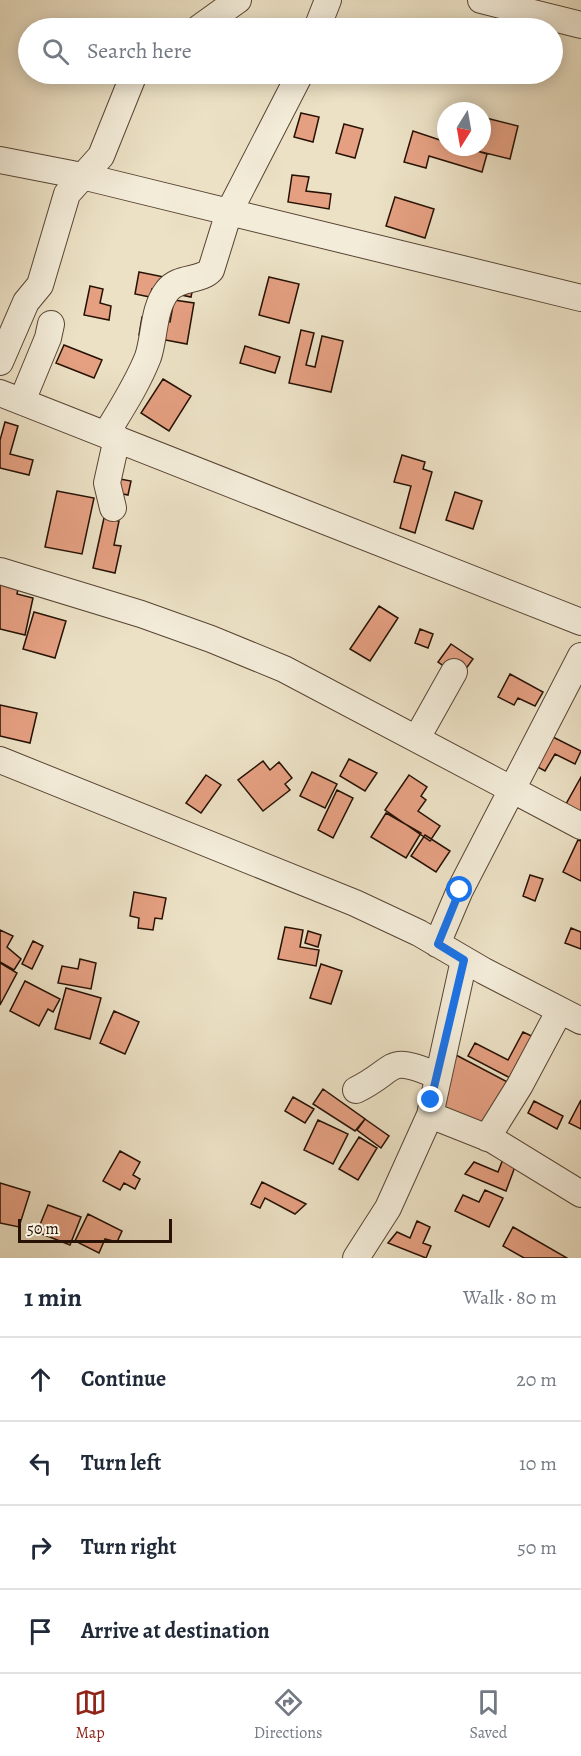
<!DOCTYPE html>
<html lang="en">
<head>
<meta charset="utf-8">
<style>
  body { margin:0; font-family:Alegreya,serif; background:#f2f2f3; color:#1f2937 }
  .compass { position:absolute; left:437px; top:102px; width:54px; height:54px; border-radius:50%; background:#fff; box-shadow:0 3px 15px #0003; rotate:191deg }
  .scale { position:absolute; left:18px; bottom:15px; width:154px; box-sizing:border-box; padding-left:6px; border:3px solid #261104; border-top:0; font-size:16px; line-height:21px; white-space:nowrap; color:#261104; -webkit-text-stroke:4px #f3ecd9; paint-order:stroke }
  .stop { position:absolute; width:18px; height:18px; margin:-14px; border:4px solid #1a73e8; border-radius:50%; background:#fff }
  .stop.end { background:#1a73e8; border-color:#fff; box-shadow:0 2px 6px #0008 }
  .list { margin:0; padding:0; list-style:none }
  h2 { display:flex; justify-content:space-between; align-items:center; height:78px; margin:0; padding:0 24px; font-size:26px }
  h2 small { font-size:20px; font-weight:400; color:#747a83 }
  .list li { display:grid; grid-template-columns:39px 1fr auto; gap:18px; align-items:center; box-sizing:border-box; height:84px; padding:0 24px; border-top:2px solid #e0e1e3 }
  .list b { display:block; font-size:22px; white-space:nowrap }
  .list em { font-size:20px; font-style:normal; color:#747a83 }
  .icon { flex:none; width:33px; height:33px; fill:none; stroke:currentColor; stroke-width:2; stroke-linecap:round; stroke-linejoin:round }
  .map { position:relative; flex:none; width:581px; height:1258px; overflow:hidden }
  .search { position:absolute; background:#fff; box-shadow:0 3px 15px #0003; left:18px; right:18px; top:18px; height:66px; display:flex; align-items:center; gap:15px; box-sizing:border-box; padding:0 21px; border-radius:33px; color:#747a83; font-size:22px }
  .sheet { height:414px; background:#fff }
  nav { display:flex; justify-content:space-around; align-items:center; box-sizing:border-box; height:84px; border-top:2px solid #e0e1e3; background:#fff; font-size:16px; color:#747a83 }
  nav a { display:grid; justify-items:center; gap:3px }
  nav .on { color:#8f2418 }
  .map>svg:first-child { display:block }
  .building { fill:#e5a082; stroke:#261104; stroke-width:1.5 }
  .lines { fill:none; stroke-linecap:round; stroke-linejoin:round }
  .minor-casing { stroke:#584534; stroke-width:28 }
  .minor { stroke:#f3ecd9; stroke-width:26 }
  .route { stroke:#1a73e8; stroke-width:8 }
</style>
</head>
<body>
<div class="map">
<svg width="581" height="1258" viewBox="0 0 581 1258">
  <rect width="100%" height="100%" fill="#ece1c5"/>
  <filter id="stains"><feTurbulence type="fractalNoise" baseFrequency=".00333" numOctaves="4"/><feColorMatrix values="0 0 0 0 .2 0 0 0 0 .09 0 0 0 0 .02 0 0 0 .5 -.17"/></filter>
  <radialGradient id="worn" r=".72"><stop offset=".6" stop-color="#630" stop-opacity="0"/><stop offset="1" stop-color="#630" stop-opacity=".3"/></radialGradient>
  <path class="building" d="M301 113 319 117 313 142 294 137Z
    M482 117 518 126 510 159 473 150V147H482Z
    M344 124 363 129 355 158 336 153Z
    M413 131 446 142V147H464L487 154 482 172 429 156 426 168 404 162Z
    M292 175 309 177 306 191 331 194 329 209 288 202Z
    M395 197 434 209 425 238 386 226Z
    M139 272 194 283 191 297 152 289 150 297 135 294Z
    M269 277 299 284 289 323 259 315Z
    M90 286 103 289 100 303 111 306 109 320 84 315Z
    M174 300 194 303 187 344 139 335 142 317 170 322Z
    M301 330 314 333 306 365 315 367 322 336 343 341 331 392 289 383Z
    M64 345 102 360 94 378 56 363Z
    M245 346 280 357 275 373 240 363Z
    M163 379 191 396 169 431 141 413Z
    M5 422 18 426 10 454 33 460 29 475 0 468V440Z
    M402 455 425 462 423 469 432 472 415 533 400 528 411 486 394 482Z
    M120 479 131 481 128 495 105 490Z
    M57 491 94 498 82 554 45 547Z
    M455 492 482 501 473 529 446 520Z
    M104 518 119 521 114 545 121 546 115 573 93 568Z
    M0 584 18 589 17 594 33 598 25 635 0 629Z
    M379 606 398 618 370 661 350 649Z
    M34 612 66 621 55 658 23 649Z
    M420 629 433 634 428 648 415 643Z
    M451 644 473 659 460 677 438 662Z
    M510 674 543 692 535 706 518 698 514 705 498 697Z
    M0 705 37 713 30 743 0 736Z
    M549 735 581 751 575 764 555 754 545 771 534 765Z
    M349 759 377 773 365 791 340 776Z
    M263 761 270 770 279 762 292 778 285 784 290 790 263 811 238 780Z
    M312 772 337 784 325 808 300 796Z
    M206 775 221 785 201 813 186 803Z
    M409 775 427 787 421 796 426 800 418 811 440 826 430 841 385 810Z
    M581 777V812L566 804Z
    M337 790 353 798 333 838 318 830Z
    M386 813 421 833 406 858 371 837Z
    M425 835 450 851 436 872 411 856Z
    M578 840 581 841V881L563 872Z
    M530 875 543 879 535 901 523 896Z
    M134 892 166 898 162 919 155 918 153 930 138 928 139 918 130 916Z
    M285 927 303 930 300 947 319 950 316 966 278 959Z
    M571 928 581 932V949L565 943Z
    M0 930 13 936 7 947 21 959 14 970 0 962Z
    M308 931 321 935 318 947 305 943Z
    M33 941 43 946 32 969 22 964Z
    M80 959 96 963 91 989 58 983 62 966 78 969Z
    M0 963 17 973 0 1005Z
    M321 964 342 971 331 1004 310 998Z
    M25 981 60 999 53 1012 48 1009 39 1026 10 1011Z
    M66 988 101 998 90 1039 55 1029Z
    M114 1011 139 1022 125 1054 100 1043Z
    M523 1032 536 1038 514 1080 468 1056 475 1043 508 1060Z
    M456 1055 511 1084 486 1130 431 1100Z
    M323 1089 365 1119 355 1131 313 1104Z
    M293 1097 314 1109 305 1123 285 1111Z
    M581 1100V1129L569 1123Z
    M534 1101 563 1116 557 1129 528 1113Z
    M365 1119 389 1136 381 1148 357 1130Z
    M318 1120 348 1134 333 1164 304 1150Z
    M359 1137 377 1148 358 1180 339 1169Z
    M120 1151 140 1162 133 1175 140 1179 135 1189 124 1183 120 1190 103 1181Z
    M503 1159 516 1164 506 1191 465 1174 474 1162 498 1172Z
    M262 1182 306 1204 295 1214 265 1198 260 1208 251 1204Z
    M0 1183 30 1192 19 1227 0 1223Z
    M485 1190 503 1198 489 1227 455 1211 463 1195 479 1202Z
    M48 1205 81 1217 70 1245 37 1232Z
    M88 1214 122 1231 117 1242 105 1239 99 1253 75 1241Z
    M417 1221 430 1227 423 1243 431 1246 426 1258 388 1243 397 1232 410 1238Z
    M513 1227 567 1258H524L503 1246Z"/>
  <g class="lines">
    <defs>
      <path id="minor" d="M481 0 581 25
        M199 28 238 0
        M317 28 328 0
        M0 160 82 176 581 298
        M0 362 26 302 40 285 67 194 101 156 134 74
        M0 393 581 622
        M22 401 48 338 51 324
        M106 434C121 409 137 385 148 357 155 336 153 309 167 291 178 276 200 282 211 270L229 212 300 74
        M113 508 107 483 117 438
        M0 571 141 614 211 639 284 669 581 826
        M417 738 454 672
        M0 760 355 903 419 933 484 971 581 1021
        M437 944 460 890 581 656
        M356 1090C399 1069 385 1053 438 1076
        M430 1115 493 1140 581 1194
        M487 1138 520 1085 560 1010
        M356 1258 388 1208 430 1115 464 960"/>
    </defs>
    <use href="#minor" class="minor-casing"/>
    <use href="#minor" class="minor"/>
  </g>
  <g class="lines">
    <path class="route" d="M431 1100 464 960 438 944 460 890"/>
  </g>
  <rect width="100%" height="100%" filter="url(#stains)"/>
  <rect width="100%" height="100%" fill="url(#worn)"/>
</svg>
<svg class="compass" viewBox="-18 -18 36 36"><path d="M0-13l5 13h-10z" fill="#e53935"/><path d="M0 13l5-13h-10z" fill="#747a83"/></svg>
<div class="scale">50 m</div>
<div class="stop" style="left:460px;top:890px"></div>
<div class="stop end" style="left:431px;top:1100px"></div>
<div class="search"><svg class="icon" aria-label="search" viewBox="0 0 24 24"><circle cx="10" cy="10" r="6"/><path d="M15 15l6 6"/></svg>Search here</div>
</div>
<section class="sheet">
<h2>1 min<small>Walk · 80 m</small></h2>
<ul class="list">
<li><svg class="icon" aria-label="ahead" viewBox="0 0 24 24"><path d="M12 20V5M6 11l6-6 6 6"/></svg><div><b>Continue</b></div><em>20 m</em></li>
<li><svg class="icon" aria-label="left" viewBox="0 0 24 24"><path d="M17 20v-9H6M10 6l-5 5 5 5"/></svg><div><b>Turn left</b></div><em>10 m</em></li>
<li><svg class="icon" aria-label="right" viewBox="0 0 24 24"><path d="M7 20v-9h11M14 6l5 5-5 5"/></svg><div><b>Turn right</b></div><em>50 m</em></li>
<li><svg class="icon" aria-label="arrive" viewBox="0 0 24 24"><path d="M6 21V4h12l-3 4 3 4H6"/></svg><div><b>Arrive at destination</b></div></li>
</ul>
</section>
<nav>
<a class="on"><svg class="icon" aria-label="map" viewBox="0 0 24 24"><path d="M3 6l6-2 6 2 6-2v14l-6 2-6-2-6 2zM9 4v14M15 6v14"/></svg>Map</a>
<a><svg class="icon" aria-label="directions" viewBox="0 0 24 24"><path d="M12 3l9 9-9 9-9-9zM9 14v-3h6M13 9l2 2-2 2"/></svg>Directions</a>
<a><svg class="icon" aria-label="saved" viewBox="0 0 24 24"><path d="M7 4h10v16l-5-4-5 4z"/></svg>Saved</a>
</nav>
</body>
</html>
